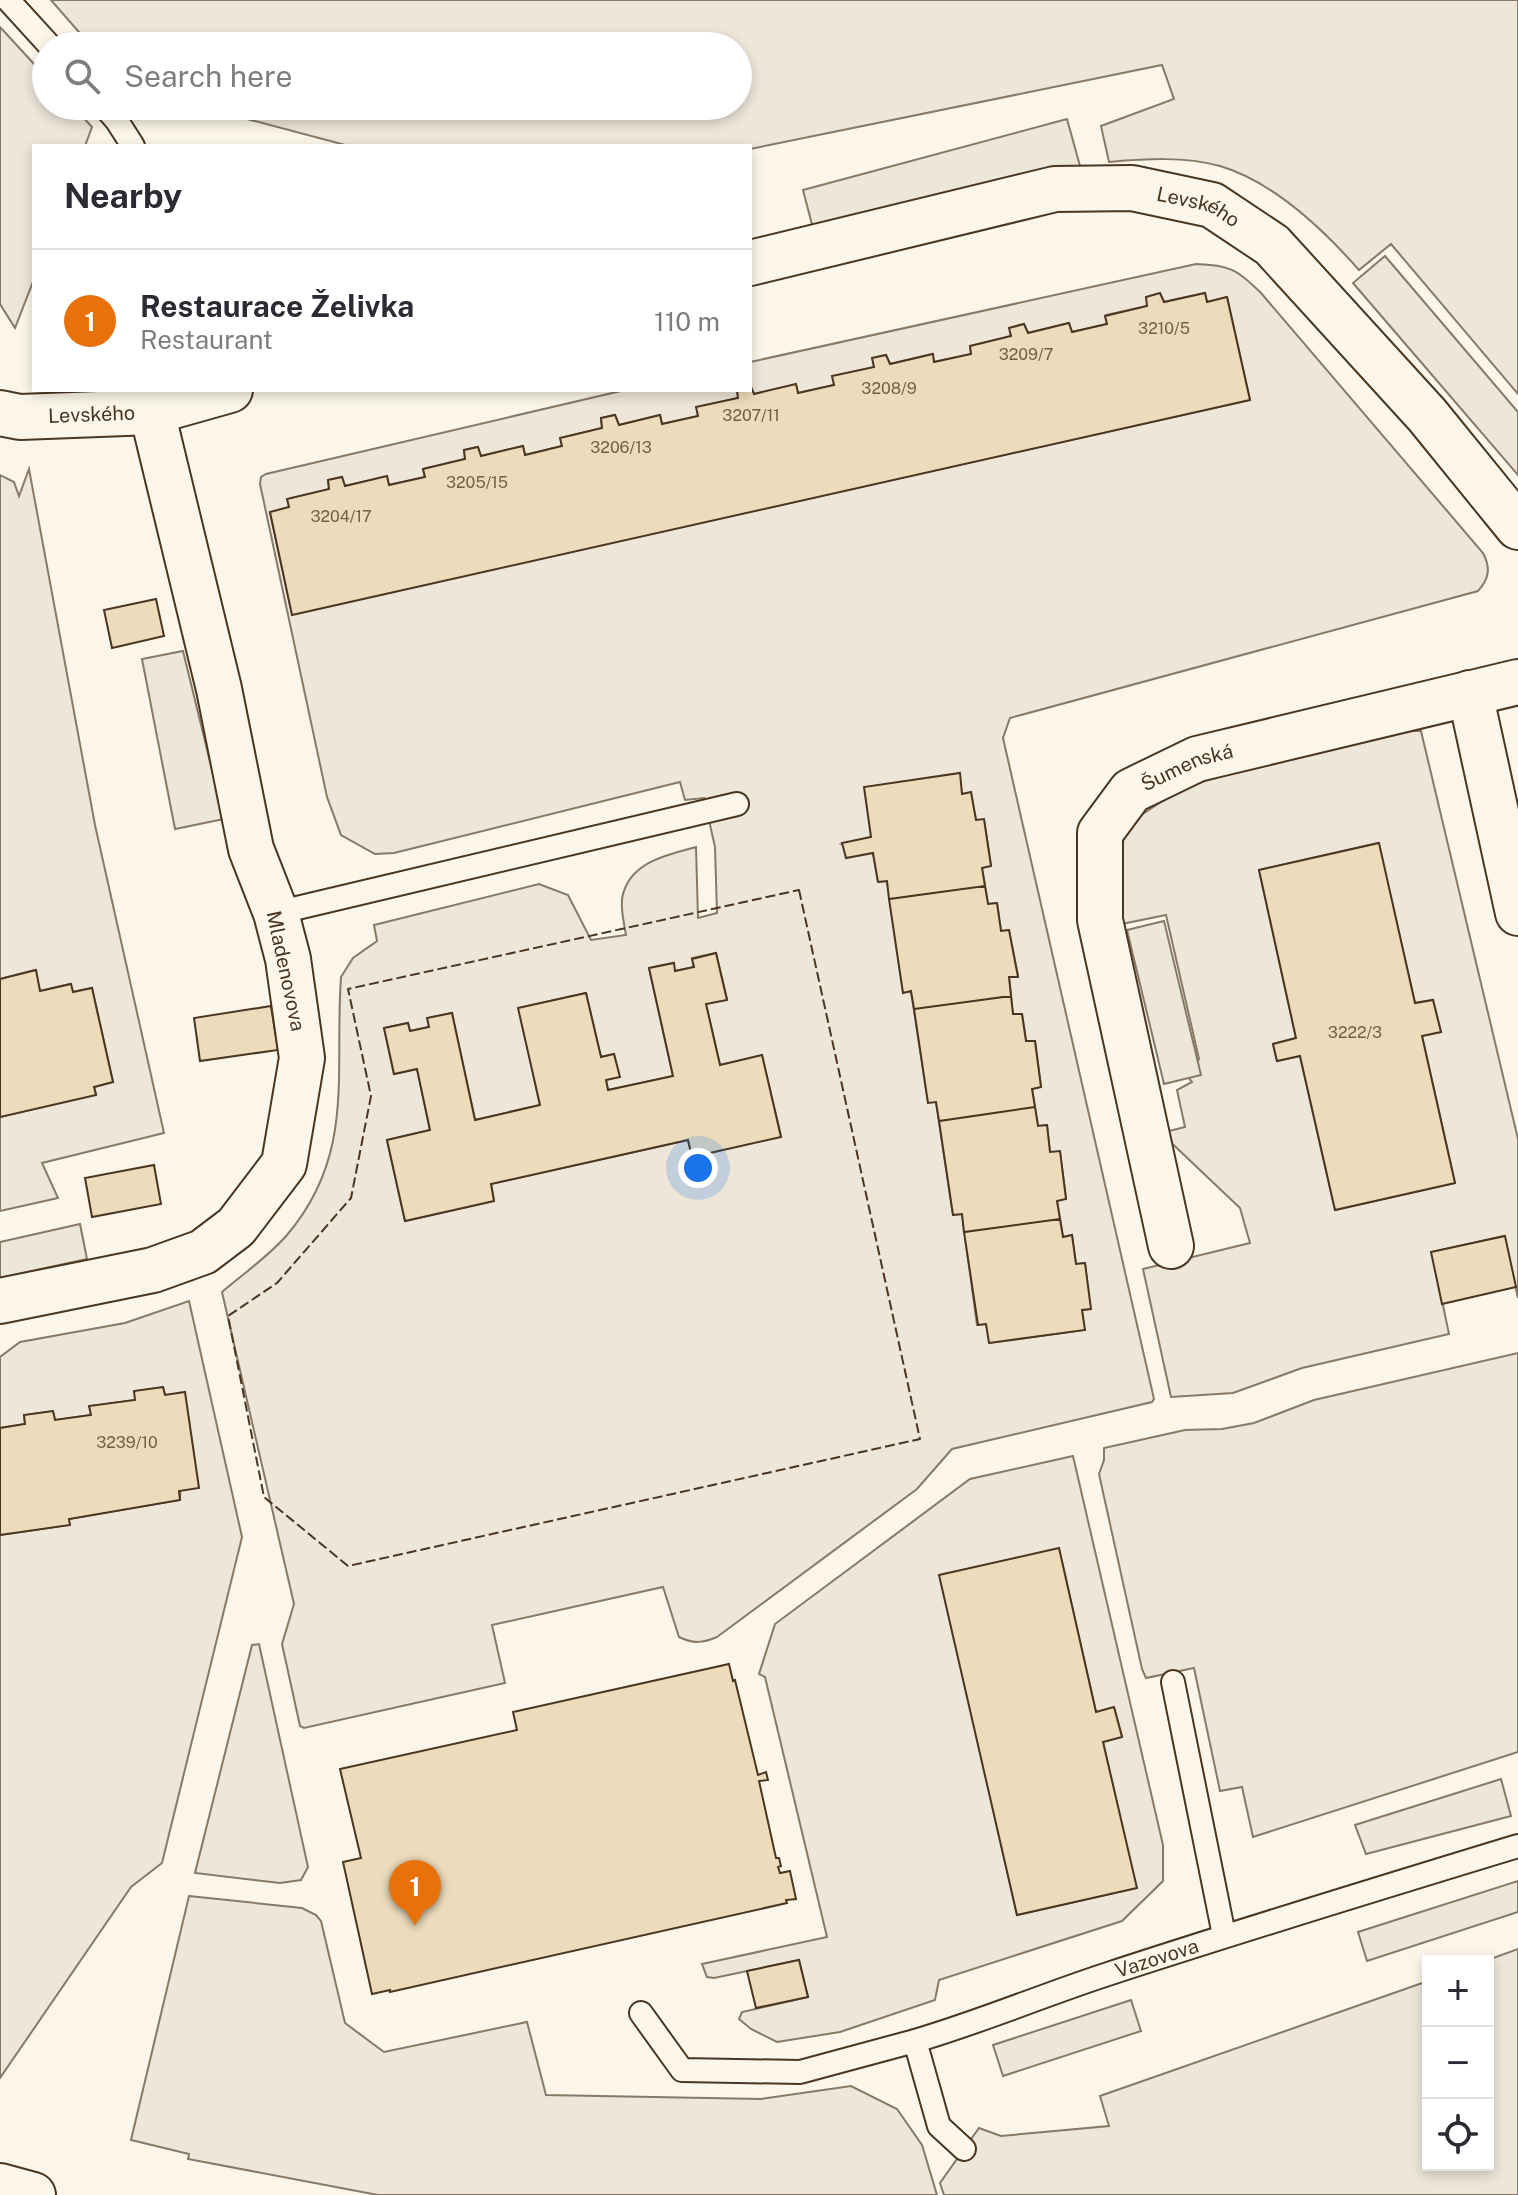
<!DOCTYPE html>
<html lang="en">
<head>
<meta charset="utf-8">
<style>
  body { margin:0; font-family:"Public Sans",sans-serif; background:#f7f7f7; color:#2b2b33 }
  .controls { position:absolute; right:24px; bottom:24px; display:grid; overflow:hidden; border-radius:0px; box-shadow:0 4px 12px #0003 }
  .controls button { width:72px; height:72px; display:grid; place-items:center; padding:0; border:0; border-bottom:2px solid #e1e1e2; background:#fff; color:#2b2b33; font:40px sans-serif }
  .you { position:absolute; left:698px; top:1168px; width:28px; height:28px; margin:-20px; border:6px solid #fff; border-radius:50%; background:#1a73e8; box-shadow:0 0 0 12px #1a73e833 }
  .badge { display:grid; place-items:center; width:52px; height:52px; border-radius:50%; background:#0b8043; color:#fff; font-size:26px; font-weight:700 }
  .pin { position:absolute; translate:-50% -66px; filter:drop-shadow(0 2px 4px #0008) }
  .pin::after { content:''; position:absolute; top:42px; width:28px; height:24px; background:inherit; clip-path:polygon(0 0,100% 0,50% 100%) }
  .list { margin:0; padding:0; list-style:none }
  h2 { display:flex; justify-content:space-between; align-items:center; height:104px; margin:0; padding:0 32px; font-size:34px }
  h2 small { font-size:26px; font-weight:400; color:#7c7c81 }
  .list li { display:grid; grid-template-columns:52px 1fr auto; gap:24px; align-items:center; box-sizing:border-box; height:144px; padding:0 32px; border-top:2px solid #e1e1e2 }
  .list b { display:block; font-size:30px; white-space:nowrap }
  .list p { margin:0; font-size:26px; white-space:nowrap; color:#7c7c81 }
  .list em { font-size:26px; font-style:normal; color:#7c7c81 }
  .icon { flex:none; width:44px; height:44px; fill:none; stroke:currentColor; stroke-width:2; stroke-linecap:round; stroke-linejoin:round }
  .map { position:relative; flex:none; width:1518px; height:2195px; overflow:hidden }
  .search { position:absolute; background:#fff; box-shadow:0 4px 12px #0003; left:32px; top:32px; width:720px; height:88px; display:flex; align-items:center; gap:20px; box-sizing:border-box; padding:0 28px; border-radius:44px; color:#7c7c81; font-size:30px }
  .panel { position:absolute; background:#fff; box-shadow:0 4px 12px #0003; left:32px; top:144px; width:720px; height:248px; border-radius:0px }
  .map>svg:first-child { display:block }
  .green { fill:#ede6d9; stroke:#887966; stroke-width:2; fill-rule:evenodd }
  .parking { fill:#ede7d9; stroke:#887966; stroke-width:2 }
  .building { fill:#ecdcbc; stroke:#4a3520; stroke-width:2 }
  .lines { fill:none; stroke-linecap:round; stroke-linejoin:round }
  .service-casing { stroke:#4a3520; stroke-width:26 }
  .minor-casing { stroke:#4a3520; stroke-width:48 }
  .secondary-casing { stroke:#4a3520; stroke-width:48 }
  .service { stroke:#fbf6e9; stroke-width:22 }
  .minor { stroke:#fbf6e9; stroke-width:44 }
  .secondary { stroke:#fbf6e9; stroke-width:44 }
  .fence { stroke:#4a3520; stroke-width:2; stroke-dasharray:10 4; stroke-linecap:butt }
  .labels { text-anchor:middle; stroke-width:6; stroke-linejoin:round; paint-order:stroke }
  .number-label { font-size:16px; fill:#725f47 }
  .street-label { font-size:20px; fill:#4a3520; stroke:#fbf6e9 }
</style>
</head>
<body>
<div class="map">
<svg width="1518" height="2195" viewBox="0 0 1518 2195">
  <rect width="100%" height="100%" fill="#fbf6e9"/>
  <path class="green" d="M51 0H1518V394L1391 244 1359 270C1322 228 1274 182 1220 166 1184 156 1145 159 1109 162L1101 126 1174 99 1162 65 750 149V146H349L198 106H738V46H91Z
    M0 27 46 77V106H73L92 127 85 146H34V279L15 328 0 304Z
    M1196 264C1229 265 1237 269 1261 293L1483 553C1491 568 1489 579 1478 591L1010 718 1003 738 1154 1399 1152 1402 952 1449 917 1489 717 1637C703 1643 693 1644 679 1637L663 1587 492 1625 505 1683 304 1728 300 1726 282 1644 294 1604 222 1292C243 1274 269 1256 287 1235 356 1154 334 1072 341 977L353 958 377 941 374 925 539 884 568 895 591 940 626 935C624 923 619 903 624 891 634 861 670 854 696 847L698 918 717 913 715 847 704 798 685 800 680 782 394 853 375 854 341 835 327 797 260 484 261 477 266 474 625 390H737L738 398 697 407 698 416 662 424 660 415 619 425 615 415 601 418 602 428 561 438 562 446 525 455 523 446 481 456 477 447 464 450 465 459 423 469 425 477 389 485 387 477 345 486 342 477 328 480 329 489 289 507 270 513 292 614 1250 400 1227 297 1207 302 1205 293 1164 302 1160 294 1147 297V306L1106 315 1107 324 1072 332 1069 323 1028 333 1024 324 1010 328 1011 336 970 346 971 354 934 362 932 354 890 364 886 355 873 358 874 367 834 385 798 393 796 385 754 394 750 385V362ZM959 773 962 794 971 793 976 820H984L991 865 982 868 988 904 997 903 1001 931 1009 930 1018 976 1009 977 1013 1014H1022L1026 1041H1035L1041 1087 1032 1089 1038 1126 1047 1125 1050 1152H1060L1066 1198 1057 1201 1063 1237 1072 1235 1076 1264 1085 1263 1090 1309 1082 1310 1084 1330 990 1343 986 1324 977 1325 962 1214 953 1215 936 1102H928L911 991 903 992 887 881 878 882 873 853 842 844 871 837ZM716 953 727 999 706 1004 720 1065 762 1056 781 1136 692 1157 688 1140 491 1184 494 1201 405 1221 387 1140 430 1130 417 1069 394 1074 384 1028 408 1023 410 1031 429 1027 428 1018 452 1013 475 1120 540 1105 519 1008 586 993 601 1057 614 1054 619 1076 606 1080 608 1090 673 1076 649 968 673 963 675 971 694 967 692 958Z
    M29 469 95 825 164 1133 42 1163 58 1198 0 1211V1117L96 1094 94 1087 113 1082 92 988 73 992 70 984 40 991 35 970 0 979V475L14 482 19 496Z
    M1385 730 1421 731 1518 1139V1298L1504 1236 1432 1252 1449 1334 1302 1368 1233 1393 1171 1397 1143 1269 1250 1243 1240 1208 1161 1133 1185 1127 1177 1090 1192 1082 1187 1076 1199 1059 1166 915 1112 926 1113 859 1129 823 1184 787ZM1378 843 1415 1003 1433 1000 1441 1032 1422 1036 1455 1183 1335 1210 1300 1056 1277 1061 1273 1044 1296 1038 1259 870Z
    M189 1301 242 1537 162 1863 131 1887 0 2078V1535L69 1525V1519L180 1500 184 1393 165 1395 163 1387 135 1391V1400L90 1406 91 1415 55 1420 53 1411 24 1415 25 1424 0 1428V1357L20 1342 125 1323Z
    M1518 1353V1752L1253 1837 1242 1787 1220 1791 1194 1668 1146 1678 1142 1669 1099 1474 1104 1460V1448L1185 1430 1222 1429 1254 1423 1314 1400Z
    M1073 1456 1163 1845V1881L1122 1921 939 1980 935 2000 840 2032 777 2042 751 2029 739 2019 742 2012 808 1997 799 1960 714 1978 707 1977 702 1964 827 1937 765 1677 759 1674 775 1624 970 1479ZM1059 1549 1096 1712 1114 1708 1122 1736 1103 1742 1136 1888 1017 1915 940 1575Z
    M259 1644 308 1867 301 1880 280 1883 195 1873 252 1645Z
    M189 1896 302 1908 316 1915 321 1921 345 2023 384 2052 527 2022 546 2095 761 2099 851 2086 897 2109 922 2145 937 2195H378L188 2159 189 2154 131 2140Z"/>
  <path class="parking" d="M1067 119 1080 166 815 236 803 190Z
    M1385 256 1518 412V475L1353 283Z
    M183 651 224 819 175 829 142 659Z
    M1164 921 1201 1075 1164 1084 1127 930Z
    M80 1224 87 1259 0 1278V1242Z
    M1501 1779 1511 1816 1366 1854 1355 1825Z
    M1518 1881V1912L1367 1961 1358 1932Z
    M1518 1949V2195H944L940 2183 979 2128 1001 2136 1109 2126 1100 2096 1428 1981V2165H1488V1961H1485Z
    M1131 2000 1141 2031 1003 2076 993 2045Z"/>
  <path class="building" d="M1160 293 1164 302 1205 293 1207 302 1227 297 1250 400 292 615 270 512 289 507 287 499 329 489 328 480 342 477 345 486 387 476 389 485 425 477 423 469 465 459 464 450 478 447 481 456 523 446 525 455 562 446 560 438 602 428 601 418 615 415 619 425 660 415 662 424 698 416 696 407 738 398 737 390H750V385L754 394 796 384 798 393 834 385 832 376 874 367 872 358 886 355 890 364 933 354 934 362 971 354 970 346 1011 336 1009 328 1024 324 1028 333 1069 323 1072 332 1107 324 1105 316 1147 306 1146 297Z
    M156 599 164 636 112 648 104 610Z
    M960 773 962 794 971 792 976 820 984 819 991 866 982 868 985 886 889 899 887 881 878 882 873 853 846 858 842 843 871 837 864 787Z
    M1379 843 1415 1003 1433 1000 1441 1032 1422 1036 1455 1183 1335 1210 1300 1056 1277 1061 1273 1044 1296 1038 1259 870Z
    M985 886 988 904 997 903 1001 931 1009 930 1018 977H1009L1011 996 914 1009 911 991 903 993 889 899Z
    M716 953 727 1000 706 1004 720 1065 762 1055 781 1137 692 1157 688 1140 491 1184 494 1201 405 1221 387 1140 430 1130 417 1069 394 1074 384 1028 408 1023 410 1031 429 1027 427 1018 452 1013 475 1120 540 1105 518 1008 586 993 601 1057 614 1054 620 1077 606 1080 608 1090 673 1076 649 968 674 963 675 971 694 967 692 959Z
    M36 970 40 991 71 984 73 992 92 988 113 1082 94 1087 96 1095 0 1117V979Z
    M1011 996 1013 1014H1022L1026 1041H1035L1041 1087 1032 1089 1035 1107 939 1121 936 1102 928 1103 914 1009Z
    M271 1006 278 1050 200 1061 194 1018Z
    M1035 1107 1038 1126 1047 1125 1050 1152 1060 1151 1066 1199 1057 1201 1060 1219 964 1232 962 1214 953 1215 939 1121Z
    M154 1165 161 1204 92 1217 85 1178Z
    M1060 1219 1063 1237 1072 1235 1076 1264 1085 1263 1091 1309 1082 1310 1085 1330 989 1343 986 1324 978 1325 964 1232Z
    M1505 1236 1516 1287 1442 1304 1431 1252Z
    M163 1387 165 1395 185 1392 199 1488 179 1491 180 1500 69 1519 70 1525 0 1535V1428L25 1424 24 1415 53 1411 55 1420 91 1415 89 1406 135 1400 134 1391Z
    M1059 1548 1096 1712 1114 1707 1122 1737 1103 1742 1137 1888 1017 1915 939 1575Z
    M729 1664 733 1681 735 1680 758 1775 766 1772 768 1780 759 1781 776 1858H779L781 1866 778 1867 780 1873 790 1871 796 1899 786 1900 787 1903 390 1992V1990L372 1994 343 1862 361 1858 340 1769 517 1730 513 1712Z
    M799 1960 808 1997 756 2008 747 1971Z"/>
  <g class="lines">
    <defs>
      <g id="service">
        <path d="M8 0 50 46"/>
        <path d="M104 106 117 121 133 146"/>
        <path d="M276 913 737 804"/>
        <path d="M1173 1682 1224 1935"/>
        <path d="M641 2013 682 2070 800 2072 915 2041"/>
        <path id="s1" d="M964 2149 939 2126 915 2041C980 2022 1041 1996 1105 1975 1242 1930 1380 1888 1518 1846"/>
      </g>
      <g id="minor">
        <path id="s2" d="M750 263 1055 189 1132 188 1212 205 1272 245 1427 415 1518 527"/>
        <path id="s3" d="M0 413 20 417 152 412 230 390"/>
        <path d="M1470 693 1518 913"/>
        <path id="s4" d="M1171 1246 1100 920V833L1131 791 1197 759 1518 682"/>
        <path d="M0 1301 153 1270 203 1252 236 1227 284 1164 302 1058 288 959 276 913 251 849 219 689 152 412"/>
      </g>
      <path id="secondary" d="M0 2186 33 2195"/>
    </defs>
    <use href="#service" class="service-casing"/>
    <use href="#minor" class="minor-casing"/>
    <use href="#secondary" class="secondary-casing"/>
    <use href="#service" class="service"/>
    <use href="#minor" class="minor"/>
    <use href="#secondary" class="secondary"/>
    <path class="fence" d="M799 890 920 1439 348 1566 264 1497 228 1316 277 1283 351 1198 371 1096 348 989Z"/>
  </g>
  <g class="labels">
    <g class="number-label">
      <text x="1164" y="334">3210/5</text>
      <text x="1026" y="360">3209/7</text>
      <text x="889" y="394">3208/9</text>
      <text x="751" y="421">3207/11</text>
      <text x="621" y="453">3206/13</text>
      <text x="477" y="488">3205/15</text>
      <text x="341" y="522">3204/17</text>
      <text x="1355" y="1038">3222/3</text>
      <text x="127" y="1448">3239/10</text>
    </g>
    <g class="street-label">
      <text dy="7" stroke="none"><textPath href="#s2" startOffset="460">Levského</textPath></text>
      <text dy="7" stroke="none"><textPath href="#s3" startOffset="92">Levského</textPath></text>
      <text dy="7" stroke="none"><textPath href="#s4" startOffset="534">Šumenská</textPath></text>
      <text transform="translate(286 971) rotate(78)" y="7">Mladenovova</text>
      <text dy="7" stroke="none"><textPath href="#s1" startOffset="378">Vazovova</textPath></text>
    </g>
  </g>
</svg>
<div class="controls">
<button>+</button>
<button>−</button>
<button><svg class="icon" aria-label="locate" viewBox="0 0 24 24"><circle cx="12" cy="12" r="6"/><path d="M12 2v4M12 18v4M2 12h4M18 12h4"/></svg></button>
</div>
<div class="you"></div>
<div class="pin badge" style="left:415px;top:1926px;background:#e8710a">1</div>
<div class="search"><svg class="icon" aria-label="search" viewBox="0 0 24 24"><circle cx="10" cy="10" r="6"/><path d="M15 15l6 6"/></svg>Search here</div>
<section class="panel">
<h2>Nearby<small></small></h2>
<ul class="list">
<li><span class="badge" style="background:#e8710a">1</span><div><b>Restaurace Želivka</b><p>Restaurant</p></div><em>110 m</em></li>
</ul>
</section>
</div>
</body>
</html>
